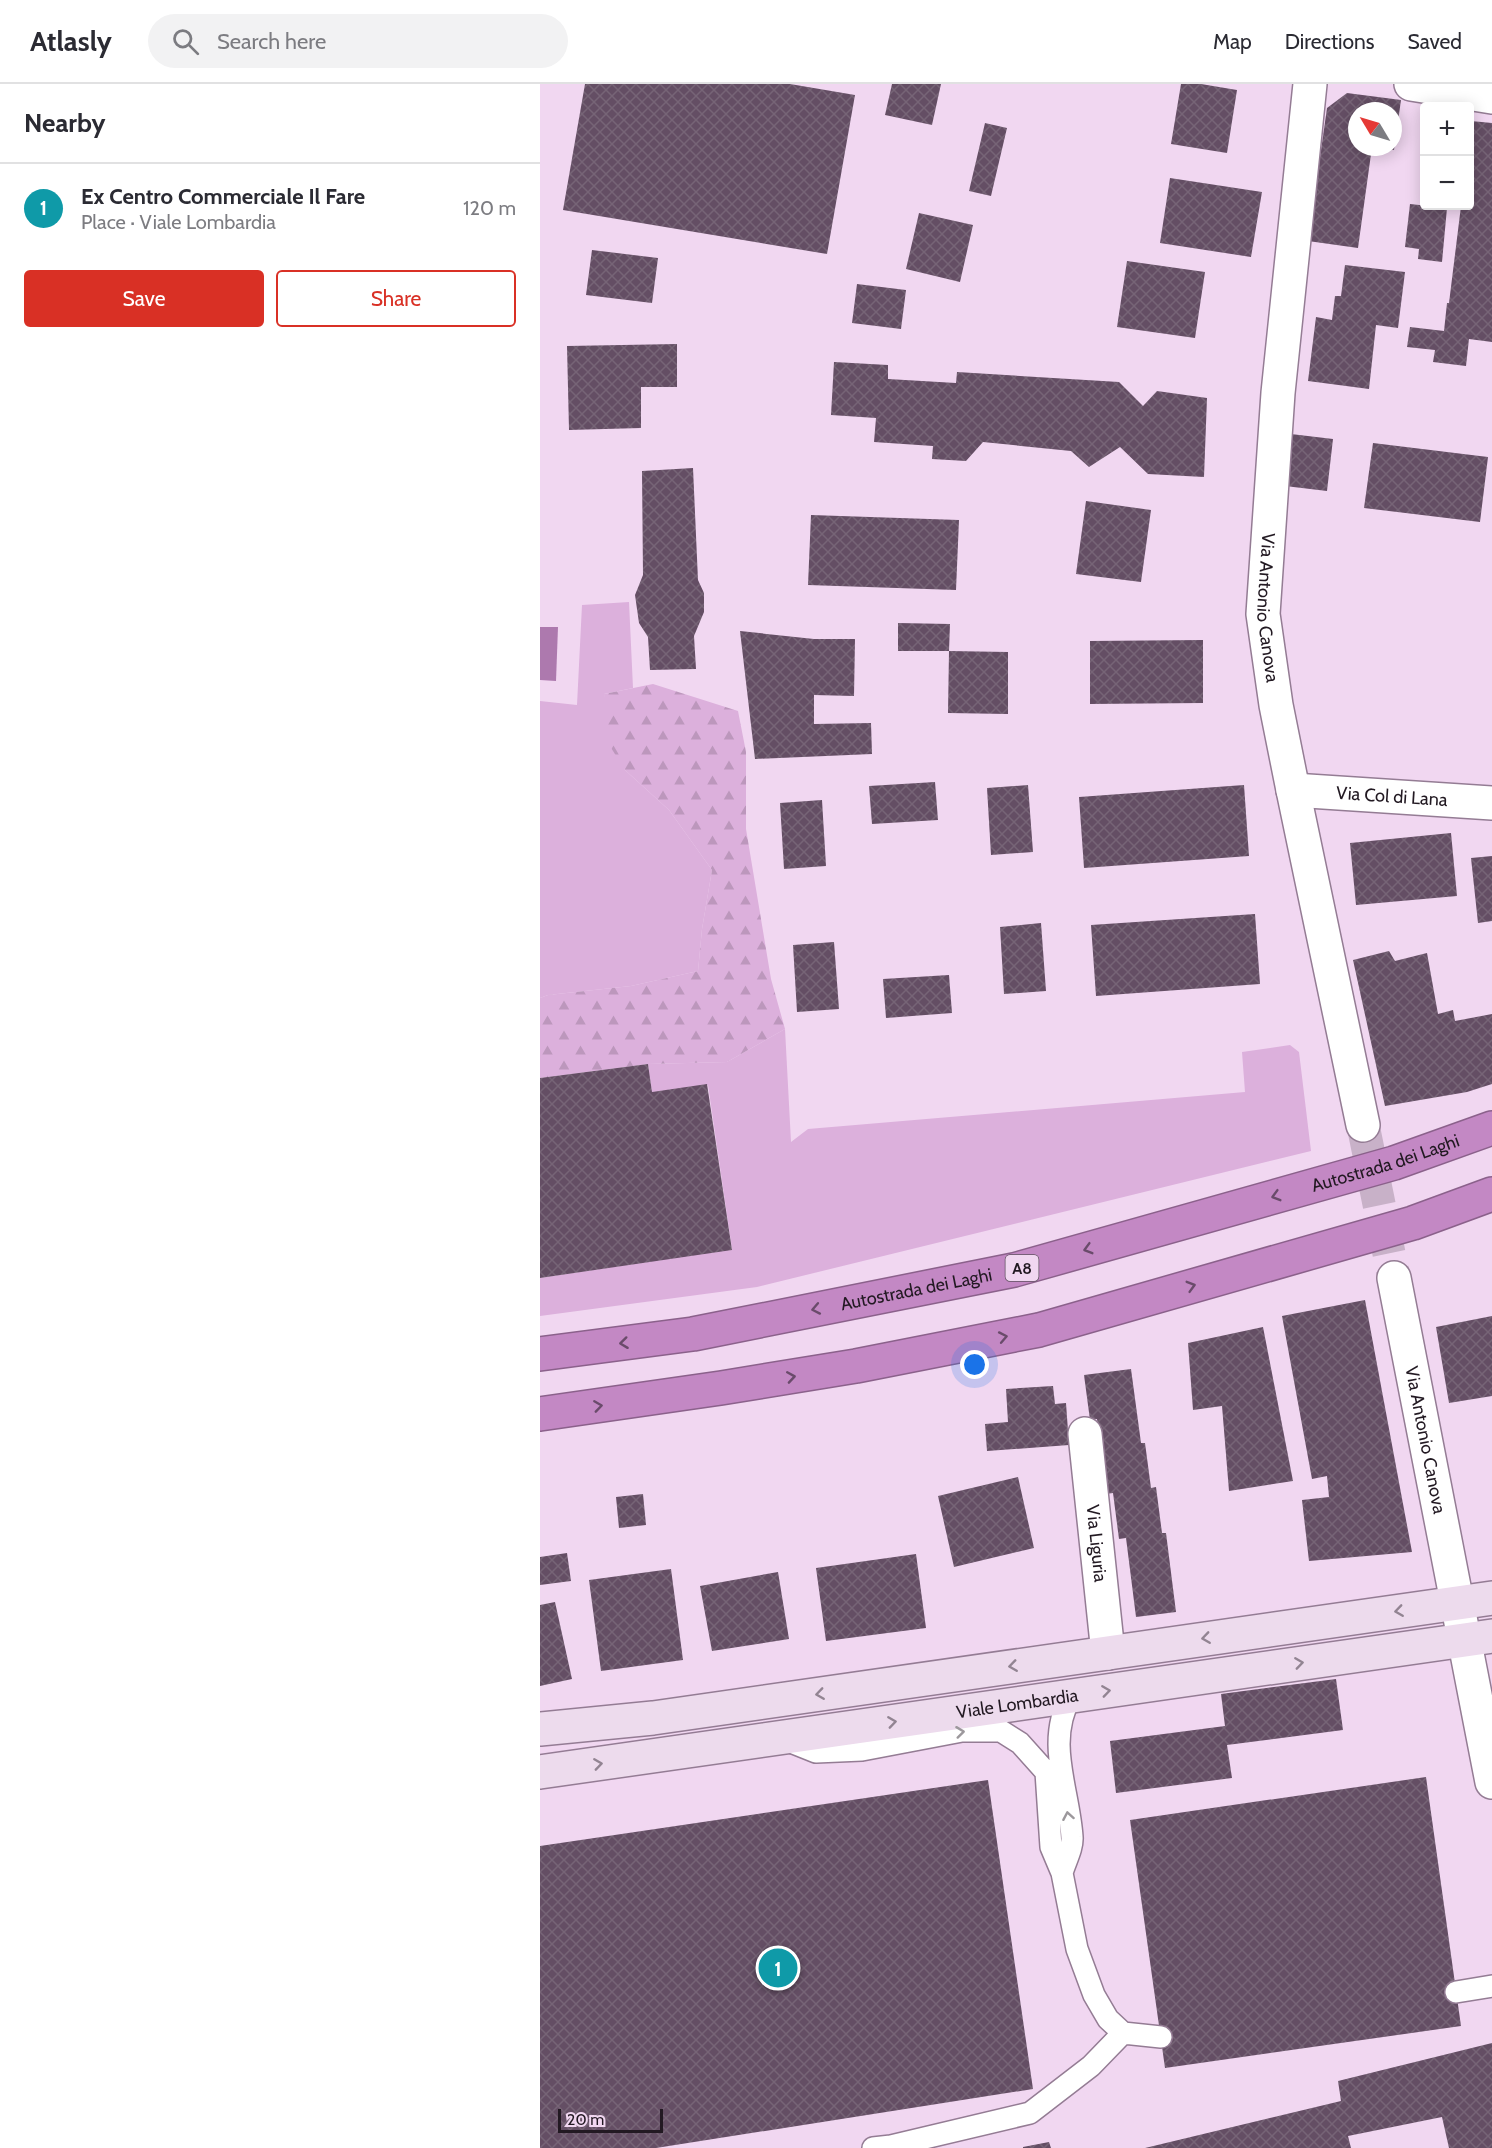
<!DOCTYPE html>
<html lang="en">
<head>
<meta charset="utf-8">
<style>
  body { margin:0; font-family:Cabin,sans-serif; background:#f2f2f3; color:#2b2b33 }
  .controls { position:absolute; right:18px; top:18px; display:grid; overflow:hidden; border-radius:6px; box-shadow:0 3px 15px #0003 }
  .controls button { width:54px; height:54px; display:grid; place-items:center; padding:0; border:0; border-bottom:2px solid #e1e1e2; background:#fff; color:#2b2b33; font:30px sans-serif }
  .compass { position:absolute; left:808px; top:18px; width:54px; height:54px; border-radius:50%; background:#fff; box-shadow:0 3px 15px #0003; rotate:308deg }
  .scale { position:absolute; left:18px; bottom:15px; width:105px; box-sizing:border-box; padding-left:6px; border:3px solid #221922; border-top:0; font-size:16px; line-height:21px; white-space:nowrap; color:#221922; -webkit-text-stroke:4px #f1d7f1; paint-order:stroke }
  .you { position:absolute; left:435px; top:1281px; width:21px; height:21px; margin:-15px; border:4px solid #fff; border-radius:50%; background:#1a73e8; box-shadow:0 0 0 9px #1a73e833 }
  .badge { display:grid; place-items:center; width:39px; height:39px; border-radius:50%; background:#d93025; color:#fff; font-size:20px; font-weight:700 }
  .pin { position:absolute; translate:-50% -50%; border:3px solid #fff; box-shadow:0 2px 6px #0006 }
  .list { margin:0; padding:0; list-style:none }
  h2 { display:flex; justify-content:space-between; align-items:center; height:78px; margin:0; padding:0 24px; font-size:26px }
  h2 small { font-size:20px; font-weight:400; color:#7c7c81 }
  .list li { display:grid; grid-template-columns:39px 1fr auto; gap:18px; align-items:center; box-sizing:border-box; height:90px; padding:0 24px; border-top:2px solid #e1e1e2 }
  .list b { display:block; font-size:22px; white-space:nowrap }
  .list p { margin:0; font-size:20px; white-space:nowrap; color:#7c7c81 }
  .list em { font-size:20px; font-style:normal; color:#7c7c81 }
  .actions { display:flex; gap:12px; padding:18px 24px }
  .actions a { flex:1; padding:14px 0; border:2px solid #d93025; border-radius:6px; text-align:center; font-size:21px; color:#d93025 }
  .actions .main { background:#d93025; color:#fff }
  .icon { flex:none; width:33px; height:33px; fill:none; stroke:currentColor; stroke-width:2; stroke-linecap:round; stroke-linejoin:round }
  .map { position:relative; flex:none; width:952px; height:2064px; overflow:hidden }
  header { display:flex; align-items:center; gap:36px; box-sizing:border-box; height:84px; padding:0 30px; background:#fff; border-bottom:2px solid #e1e1e2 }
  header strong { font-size:28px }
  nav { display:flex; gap:33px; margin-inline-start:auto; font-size:21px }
  .search { width:420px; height:54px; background:#f2f2f3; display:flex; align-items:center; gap:15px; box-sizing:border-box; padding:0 21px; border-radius:33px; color:#7c7c81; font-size:22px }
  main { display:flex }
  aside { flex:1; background:#fff }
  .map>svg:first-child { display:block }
  .green { fill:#dcb0dc }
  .forest { fill:url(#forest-firs) }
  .water { fill:#ad79ae }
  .building { fill:url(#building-cross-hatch) }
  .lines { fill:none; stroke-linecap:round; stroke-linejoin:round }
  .street-tunnel { stroke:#c8b1c8; stroke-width:33; stroke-dasharray:33 16; stroke-linecap:butt }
  .lane-casing { stroke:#947c94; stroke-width:24 }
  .street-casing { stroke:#947c94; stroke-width:36 }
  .secondary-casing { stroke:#947c94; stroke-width:36 }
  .highway-casing { stroke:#8b618b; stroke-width:36 }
  .lane { stroke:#fff; stroke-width:21 }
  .street { stroke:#fff; stroke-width:33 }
  .secondary { stroke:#eddbed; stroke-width:33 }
  .highway { stroke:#c388c4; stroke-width:33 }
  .oneway { stroke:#6a4b6b }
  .oneway2 { stroke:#928492 }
  .oneway3 { stroke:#9c989c }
  .labels { text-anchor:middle; stroke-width:6; stroke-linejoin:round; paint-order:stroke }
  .shield { fill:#f1d7f1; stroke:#605260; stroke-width:1.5 }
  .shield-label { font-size:16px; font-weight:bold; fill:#221922 }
  .street-label { font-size:18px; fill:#221922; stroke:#f1d7f1 }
</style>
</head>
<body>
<header>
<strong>Atlasly</strong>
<div class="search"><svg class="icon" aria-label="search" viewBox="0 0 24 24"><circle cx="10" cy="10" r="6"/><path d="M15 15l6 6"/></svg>Search here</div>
<nav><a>Map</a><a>Directions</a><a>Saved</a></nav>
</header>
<main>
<aside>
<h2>Nearby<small></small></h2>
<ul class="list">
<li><span class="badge" style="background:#0f9aa8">1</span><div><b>Ex Centro Commerciale Il Fare</b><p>Place · Viale Lombardia</p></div><em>120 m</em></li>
</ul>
<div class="actions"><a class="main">Save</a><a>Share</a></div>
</aside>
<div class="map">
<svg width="952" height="2064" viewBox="0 0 952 2064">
  <defs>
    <pattern id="forest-firs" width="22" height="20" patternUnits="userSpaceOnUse" patternTransform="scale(1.5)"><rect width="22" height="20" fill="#dcb0dc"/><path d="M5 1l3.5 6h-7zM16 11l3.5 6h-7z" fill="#bc97bc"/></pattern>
    <pattern id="building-cross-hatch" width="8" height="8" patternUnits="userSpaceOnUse" patternTransform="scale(1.5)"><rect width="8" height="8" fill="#644e64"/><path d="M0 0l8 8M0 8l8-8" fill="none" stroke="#766476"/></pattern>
  </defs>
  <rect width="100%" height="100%" fill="#f1d7f1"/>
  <path class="green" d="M89 518 93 604 64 610 85 686 129 726 172 786 162 845 158 887 91 902 8 911 0 914V617L37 621 42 521Z
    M245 945 251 1058 268 1045 705 1008 702 968 750 961 759 968 771 1067 217 1203 0 1232V1194L192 1165 168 1001 112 1008 108 980 187 978Z"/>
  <path class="forest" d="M113 600 198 627 206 668V745L231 895 245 945 187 978 108 980 0 994V914L8 911 91 902 158 887 162 845 172 786 129 726 85 686 68 659 64 610Z"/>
  <path class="water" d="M0 543H18L16 597 0 596Z"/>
  <path class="building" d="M45 0H250L315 11 287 170 23 126Z
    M352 0H401L392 41 345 31Z
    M641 0H661L697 6 687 69 631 60Z
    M807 9 861 16 854 66 846 64 853 63V27H817V63H832L818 164 768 157 787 24Z
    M931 37 952 39V258L929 255 926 282 893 278 895 266 867 263 870 243 904 247 907 219H909L921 122H930V53Z
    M445 39 467 44 451 112 429 107Z
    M630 94 722 108 711 173 620 159Z
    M870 120 907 124 902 178 878 175 879 165 865 163Z
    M379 129 433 141 420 198 366 185Z
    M52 166 118 174 112 219 46 211Z
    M587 177 665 188 655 254 577 243Z
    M805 181 865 188 858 244 836 241 829 305 768 297 776 233 792 236 795 212H801Z
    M317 200 366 206 361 245 312 239Z
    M137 260V303H101V344L29 346 27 262Z
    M294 278 348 281V295L416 299 417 288 579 298 603 322 617 307 667 314 664 393 608 390 580 363 549 383 531 367 443 358 426 377 392 375 393 362 334 358 336 334 291 331Z
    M751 350 793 355 787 407 745 402Z
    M833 359 948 373 940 438 824 424Z
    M153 384 158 496 164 509V528L154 552 156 585 110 586 108 553 99 539 95 511 103 491 102 387Z
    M546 417 611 426 601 498 536 490Z
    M271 431 419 436 416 506 268 501Z
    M358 539 410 540 409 567H358Z
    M200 547 274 555H315L314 612 274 611V640L331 639 332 670 215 675Z
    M663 556V619L550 620V557Z
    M409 567 468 568V630L408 629Z
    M395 698 398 736 332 740 329 702Z
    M488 701 493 768 451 771 447 704Z
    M704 701 709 772 544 784 539 713Z
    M282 716 286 782 244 785 240 719Z
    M911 749 917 812 816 821 810 759Z
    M952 772V837L938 839 931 774Z
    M715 830 720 900 556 912 551 841Z
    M501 839 506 907 464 910 460 843Z
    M294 858 299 925 257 928 253 861Z
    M849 867 855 877 887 869 898 930 913 926 915 937 952 930V1000L927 1008 845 1022 813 876Z
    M409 891 412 929 346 934 343 895Z
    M108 980 112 1008 167 1000 192 1166 0 1194V994Z
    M825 1216 872 1468 769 1477 762 1416 789 1413 787 1392 772 1395 742 1232Z
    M952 1232V1312L909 1319 896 1243Z
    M723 1243 753 1397 689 1407 682 1322 653 1326 648 1259Z
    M591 1285 601 1359H605L611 1404 616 1403 622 1449H626L636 1528 596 1533 586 1454 579 1455 573 1409 566 1410 557 1335 550 1336 544 1291Z
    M513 1302 515 1320 526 1319 529 1361 447 1367 445 1340 468 1338 466 1305Z
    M478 1393 494 1464 414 1483 398 1412Z
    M103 1410 106 1441 79 1444 76 1413Z
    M27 1469 31 1497 0 1501V1473Z
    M376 1470 386 1544 286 1557 276 1484Z
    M131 1485 143 1576 61 1587 49 1496Z
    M238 1488 249 1555 172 1567 160 1502Z
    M15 1518 32 1595 0 1602V1521Z
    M796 1595 803 1646 687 1661 692 1694 576 1709 570 1657 685 1642 681 1610Z
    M886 1693 921 1942 625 1984 590 1736Z
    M448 1696 493 2005 116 2064H0V1762Z
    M952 1959V2064H909L902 2033 808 2052 811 2064H605L801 2017 798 1997Z
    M509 2058 511 2064H483V2063Z"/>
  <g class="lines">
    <path class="street-tunnel" d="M823 1041 854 1194"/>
    <defs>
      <path id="lane" d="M246 1656 276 1668 322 1666 422 1647H461L480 1659 506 1688 511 1763 522 1789 537 1865 554 1911 568 1935 583 1949 621 1953
        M522 1789C525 1778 533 1764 532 1753 529 1705 505 1658 531 1612
        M916 1908 952 1902
        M333 2064 351 2062 490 2029 551 1982 583 1949"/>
      <g id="street">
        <path id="s1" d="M770 0 738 309 723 530 736 621 753 706 823 1041"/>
        <path d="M871 0 952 13"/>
        <path id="s2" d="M753 706 952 719"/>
        <path id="s3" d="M854 1194 952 1698"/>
        <path id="s4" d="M545 1350 568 1569"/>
      </g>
      <g id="secondary">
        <path d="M0 1645 113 1634 952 1514"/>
        <path id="s5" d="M0 1688 952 1552"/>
      </g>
      <g id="highway">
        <path id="s6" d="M0 1270 153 1250 474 1186 854 1079 952 1044"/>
        <path d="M0 1330 181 1304 316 1282 499 1246 873 1139 952 1110"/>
      </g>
    </defs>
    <use href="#lane" class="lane-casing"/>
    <use href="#street" class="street-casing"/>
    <use href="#secondary" class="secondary-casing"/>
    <use href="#highway" class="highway-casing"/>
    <use href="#lane" class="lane"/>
    <use href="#street" class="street"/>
    <use href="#secondary" class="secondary"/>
    <use href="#highway" class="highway"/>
  </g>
  <defs><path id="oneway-chevron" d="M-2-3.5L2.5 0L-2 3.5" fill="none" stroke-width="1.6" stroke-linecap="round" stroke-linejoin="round" transform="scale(1.5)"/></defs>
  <g class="oneway">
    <use href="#oneway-chevron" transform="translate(736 1112) rotate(164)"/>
    <use href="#oneway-chevron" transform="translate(548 1165) rotate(164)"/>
    <use href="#oneway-chevron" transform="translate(651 1202) rotate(-16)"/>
    <use href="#oneway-chevron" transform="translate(276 1225) rotate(169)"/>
    <use href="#oneway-chevron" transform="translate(463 1253) rotate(-11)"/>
    <use href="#oneway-chevron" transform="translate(84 1259) rotate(173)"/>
    <use href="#oneway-chevron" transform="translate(251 1293) rotate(-9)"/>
    <use href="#oneway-chevron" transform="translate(58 1322) rotate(-8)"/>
  </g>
  <g class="oneway2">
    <use href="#oneway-chevron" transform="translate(859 1527) rotate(172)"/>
    <use href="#oneway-chevron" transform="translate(666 1554) rotate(172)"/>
    <use href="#oneway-chevron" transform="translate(759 1579) rotate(-8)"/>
    <use href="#oneway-chevron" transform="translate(473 1582) rotate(172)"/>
    <use href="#oneway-chevron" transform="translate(566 1607) rotate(-8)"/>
    <use href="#oneway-chevron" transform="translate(280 1610) rotate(172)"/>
    <use href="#oneway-chevron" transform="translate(352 1638) rotate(-8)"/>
    <use href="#oneway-chevron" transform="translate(58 1680) rotate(-8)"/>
  </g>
  <g class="oneway3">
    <use href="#oneway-chevron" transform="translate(420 1648) rotate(-7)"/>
    <use href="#oneway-chevron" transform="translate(528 1732) rotate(-100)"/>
  </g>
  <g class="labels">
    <rect class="shield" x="465.5" y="1171" width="33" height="26" rx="4.5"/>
    <g class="shield-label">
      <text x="482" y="1190">A8</text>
    </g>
    <g class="street-label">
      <text dy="6" stroke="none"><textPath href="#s1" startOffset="526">Via Antonio Canova</textPath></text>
      <text dy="6" stroke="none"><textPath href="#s2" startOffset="99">Via Col di Lana</textPath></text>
      <text dy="6" stroke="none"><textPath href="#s6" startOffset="868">Autostrada dei Laghi</textPath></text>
      <text dy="6" stroke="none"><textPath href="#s6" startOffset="382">Autostrada dei Laghi</textPath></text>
      <text dy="6" stroke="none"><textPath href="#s3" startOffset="165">Via Antonio Canova</textPath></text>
      <text dy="6" stroke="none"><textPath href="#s4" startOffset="110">Via Liguria</textPath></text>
      <text dy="6" stroke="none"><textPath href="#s5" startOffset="482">Viale Lombardia</textPath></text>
    </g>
  </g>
</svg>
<div class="controls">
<button>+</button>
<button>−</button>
</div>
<svg class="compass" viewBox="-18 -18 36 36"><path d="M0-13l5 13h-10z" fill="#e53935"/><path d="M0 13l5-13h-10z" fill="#7c7c81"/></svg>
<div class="scale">20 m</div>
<div class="you"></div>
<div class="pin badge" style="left:238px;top:1884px;background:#0f9aa8">1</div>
</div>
</main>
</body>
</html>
